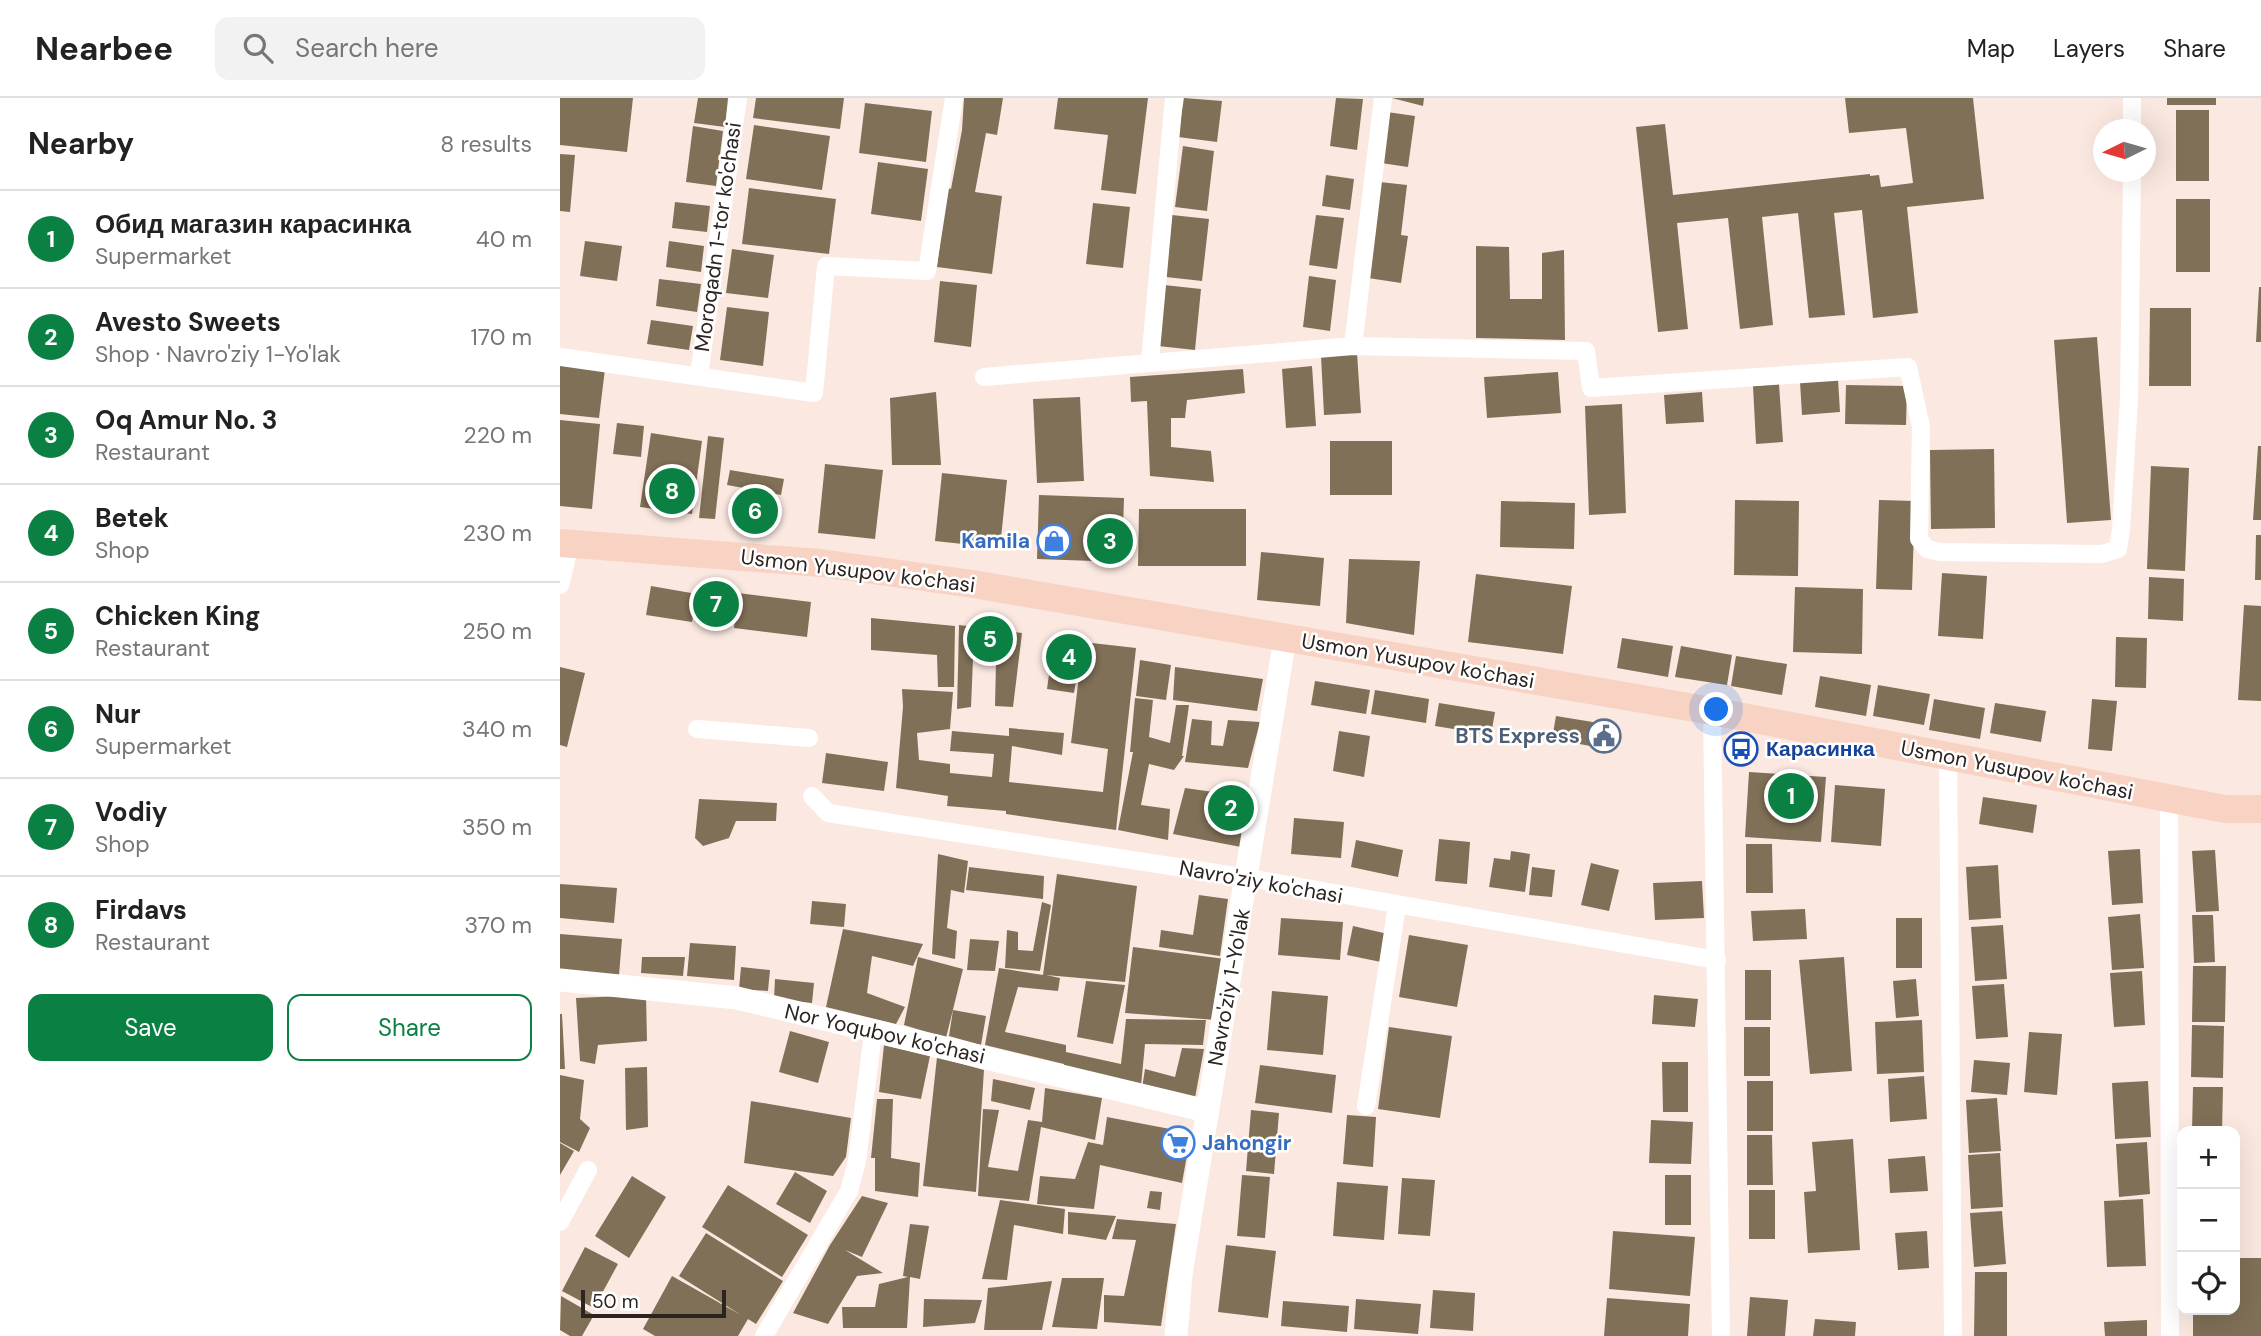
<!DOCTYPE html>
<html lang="en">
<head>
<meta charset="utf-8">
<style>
  body { margin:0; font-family:"DM Sans",sans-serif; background:#f2f2f2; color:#222 }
  .controls { position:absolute; right:21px; bottom:21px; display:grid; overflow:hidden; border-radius:14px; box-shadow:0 7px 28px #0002 }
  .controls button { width:63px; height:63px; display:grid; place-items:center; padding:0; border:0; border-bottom:2px solid #e0e0e0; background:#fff; color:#222; font:35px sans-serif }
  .compass { position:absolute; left:1533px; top:21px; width:63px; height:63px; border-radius:50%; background:#fff; box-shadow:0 7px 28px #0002; rotate:265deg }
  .scale { position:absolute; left:21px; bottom:18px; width:145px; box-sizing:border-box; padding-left:7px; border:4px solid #2b2421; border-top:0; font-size:19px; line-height:24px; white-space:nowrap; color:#2b2421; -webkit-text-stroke:5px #fff; paint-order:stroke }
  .you { position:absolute; left:1157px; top:612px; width:24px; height:24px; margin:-18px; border:5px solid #fff; border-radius:50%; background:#1a73e8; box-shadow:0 0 0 10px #1a73e833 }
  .badge { display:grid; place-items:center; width:46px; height:46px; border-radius:50%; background:#0b8043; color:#fff; font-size:23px; font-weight:700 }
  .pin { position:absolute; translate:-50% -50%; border:4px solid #fff; box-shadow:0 2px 7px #0006 }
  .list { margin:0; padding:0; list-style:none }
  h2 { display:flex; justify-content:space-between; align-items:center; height:91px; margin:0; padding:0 28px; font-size:30px }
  h2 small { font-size:23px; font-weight:400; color:#767676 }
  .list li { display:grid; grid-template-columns:46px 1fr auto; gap:21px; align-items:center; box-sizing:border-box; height:98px; padding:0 28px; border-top:2px solid #e0e0e0 }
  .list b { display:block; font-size:26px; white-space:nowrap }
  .list p { margin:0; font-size:23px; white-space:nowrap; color:#767676 }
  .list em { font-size:23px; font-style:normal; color:#767676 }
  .actions { display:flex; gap:14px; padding:21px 28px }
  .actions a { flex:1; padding:16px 0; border:2px solid #0b8043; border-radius:14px; text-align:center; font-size:24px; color:#0b8043 }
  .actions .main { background:#0b8043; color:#fff }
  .icon { flex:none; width:38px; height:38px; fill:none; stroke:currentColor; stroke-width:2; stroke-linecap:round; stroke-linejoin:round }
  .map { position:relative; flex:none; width:1701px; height:1238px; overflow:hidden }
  header { display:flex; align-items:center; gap:42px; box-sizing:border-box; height:98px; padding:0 35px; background:#fff; border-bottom:2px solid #e0e0e0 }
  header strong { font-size:33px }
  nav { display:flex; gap:38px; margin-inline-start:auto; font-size:24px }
  .search { width:490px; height:63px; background:#f2f2f2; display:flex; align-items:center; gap:18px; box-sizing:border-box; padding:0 24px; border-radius:14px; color:#767676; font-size:26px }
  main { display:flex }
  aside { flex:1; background:#fff }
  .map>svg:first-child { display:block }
  .building { fill:#807057 }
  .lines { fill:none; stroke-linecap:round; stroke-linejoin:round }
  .minor { stroke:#fff; stroke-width:18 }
  .tertiary { stroke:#fff; stroke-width:23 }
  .primary { stroke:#f8d3c4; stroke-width:28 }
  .labels { text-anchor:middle; stroke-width:5; stroke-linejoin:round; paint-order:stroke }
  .street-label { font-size:21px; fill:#2b2421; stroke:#fff }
  .shop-label { font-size:21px; font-weight:bold; fill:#366cbe; stroke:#fff; text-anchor:end }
  .service-label { font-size:21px; font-weight:bold; fill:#4e5e75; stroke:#fff; text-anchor:end }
  .transit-label { font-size:21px; font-weight:bold; fill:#164399; stroke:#fff; text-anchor:start }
</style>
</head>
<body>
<header>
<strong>Nearbee</strong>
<div class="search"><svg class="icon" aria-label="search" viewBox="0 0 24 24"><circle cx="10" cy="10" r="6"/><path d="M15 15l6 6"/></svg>Search here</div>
<nav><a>Map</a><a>Layers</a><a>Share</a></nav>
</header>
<main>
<aside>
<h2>Nearby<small>8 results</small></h2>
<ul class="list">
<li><span class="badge">1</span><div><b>Обид магазин карасинка</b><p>Supermarket</p></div><em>40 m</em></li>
<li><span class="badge">2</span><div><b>Avesto Sweets</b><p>Shop · Navro'ziy 1-Yo'lak</p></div><em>170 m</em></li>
<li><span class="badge">3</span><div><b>Oq Amur No. 3</b><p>Restaurant</p></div><em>220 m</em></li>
<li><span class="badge">4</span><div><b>Betek</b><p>Shop</p></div><em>230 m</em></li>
<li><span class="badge">5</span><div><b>Chicken King</b><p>Restaurant</p></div><em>250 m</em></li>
<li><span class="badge">6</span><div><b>Nur</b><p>Supermarket</p></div><em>340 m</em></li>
<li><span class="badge">7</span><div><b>Vodiy</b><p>Shop</p></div><em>350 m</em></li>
<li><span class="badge">8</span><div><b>Firdavs</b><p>Restaurant</p></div><em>370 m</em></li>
</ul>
<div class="actions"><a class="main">Save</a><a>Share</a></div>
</aside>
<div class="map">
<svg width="1701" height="1238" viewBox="0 0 1701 1238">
  <rect width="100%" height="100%" fill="#fbe9e1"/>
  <path class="building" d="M0 0H73L67 54 0 47Z
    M138 0H168L165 29 134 25Z
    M196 0H284L280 31 193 20Z
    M404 0H443L437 37 426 35 415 94 442 98 432 176 377 169 387 90 391 91 402 32Z
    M498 0H588L576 96 541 92 548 37 494 31Z
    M624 0 662 3 657 44 618 39Z
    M776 0 803 1 797 52 770 48Z
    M832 0H864L863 8Z
    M1285 0H1413L1424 101 1347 109 1358 215 1313 220 1302 112 1274 115 1285 217 1249 220 1238 115 1202 119 1213 227 1180 231 1168 120 1117 125 1128 231 1098 234 1076 29 1105 26 1113 97 1310 76V78L1319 77 1321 89 1353 85 1346 30 1289 35Z
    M1607 0H1656V7H1607Z
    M305 5 372 13 366 64 299 55Z
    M1616 12H1649V83H1616Z
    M827 14 855 18 848 69 821 65Z
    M194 27 270 38 262 92 186 81Z
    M133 28 163 33 156 88 126 84Z
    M623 48 654 53 647 113 615 109Z
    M0 56 15 57 10 114 0 113Z
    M318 64 368 71 361 123 311 116Z
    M766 77 794 81 790 112 762 108Z
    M820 84 847 87 841 137 848 138 841 185 808 180Z
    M189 90 276 101 269 156 182 146Z
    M1616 101H1650V174H1616Z
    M115 104 150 108 147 134 112 130Z
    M533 105 570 109 563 170 526 166Z
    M612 117 649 121 642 183 606 179Z
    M756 117 784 120 777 171 749 167Z
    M25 143 62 148 57 183 20 178Z
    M109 143 144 148 141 174 106 169Z
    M916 148 949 149 950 201H982V155L1004 152 1005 242 916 240Z
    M172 151 214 157 208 200 166 195Z
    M749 178 776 182 770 233 743 229Z
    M99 181 141 186 137 214 96 208Z
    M380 183 417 187 411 249 374 244Z
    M604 187 641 191 635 252 598 248Z
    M1699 189H1701V244H1696Z
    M167 209 209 214 203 268 160 262Z
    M1590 210H1631V288H1589Z
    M91 222 133 228 129 252 87 246Z
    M1537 239 1551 422 1507 425 1494 242Z
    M797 255 801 315 764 317 761 258Z
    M0 265 45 271 39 320 0 316Z
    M752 268 756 328 726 330 722 271Z
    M683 271 685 295 627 302 625 320H611V349L651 353 654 384 590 378 587 303 571 304 570 279Z
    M998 274 1001 315 927 320 924 279Z
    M1278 281 1280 314 1242 317 1240 284Z
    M1219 286 1223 344 1196 346 1193 288Z
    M1286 287 1347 288 1346 327 1285 326Z
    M376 294 381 367H332L330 300Z
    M1142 294 1144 324 1106 326 1104 297Z
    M520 299 524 383 477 385 473 301Z
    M1062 306 1066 415 1029 417 1025 308Z
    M0 322 40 326 32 411 0 408Z
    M57 325 84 328 81 359 53 356Z
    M91 335 142 343 132 416 80 409Z
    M148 338 164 340 155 421 139 420Z
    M770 343H832V397H770Z
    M1698 348H1701V422H1693Z
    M1434 351 1435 430 1371 431 1370 352Z
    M265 366 323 372 315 441 258 435Z
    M1591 368 1629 370 1625 473 1587 471Z
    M170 372 224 381 221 397 167 387Z
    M382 375 447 382 440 450 375 443Z
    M479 397 564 400 562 464 477 461Z
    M1175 402 1239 403 1238 478 1174 477Z
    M1319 402 1355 403 1352 492 1316 491Z
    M941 403 1015 405 1014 451 940 449Z
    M579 411H686V468H578Z
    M1696 437H1701V482H1695Z
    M701 454 764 460 760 508 697 502Z
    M789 461 860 463 854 537 786 525Z
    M1382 475 1427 478 1423 541 1378 538Z
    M916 476 1012 488 1003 556 908 544Z
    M1589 479 1624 481 1623 523 1588 521Z
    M91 488 137 496 132 524 86 517Z
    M1235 489 1303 491 1302 556 1233 554Z
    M144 492 177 497 172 526 140 521Z
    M178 495 251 504 247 539 174 530Z
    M1684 507 1701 508V603L1678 602Z
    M311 520 395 528 394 589H378L377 557 311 552Z
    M399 527 462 535 453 609 435 608 436 564 413 561 411 609 397 611Z
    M1556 539 1587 540 1586 590 1555 589Z
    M1062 540 1113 548 1108 579 1057 570Z
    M494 541 522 544 514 595 487 591Z
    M523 544 576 550 556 732 446 716V713L387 708 388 698 336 690 343 609 342 591 393 594 390 631 357 635 359 662 390 666V675L432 679 434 656 390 653 392 633 449 638V630L504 635 502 657 452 648 449 684 543 694 548 651 511 645Z
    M1121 548 1172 557 1167 587 1115 579Z
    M1176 558 1227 566 1222 597 1171 588Z
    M580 562 611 567 606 602 576 598Z
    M0 569 25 575 7 649 0 647Z
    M615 569 703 581 697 613 613 602Z
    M1260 578 1311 587 1306 618 1255 609Z
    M755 583 810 592 806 616 751 607Z
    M1318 587 1370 596 1364 627 1313 618Z
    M815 592 869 601 866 625 811 616Z
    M575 600 593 602 589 639 610 645 616 607H629L622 658H624L614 672 589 666 581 707 610 711 608 742 558 732 573 654H570Z
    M1374 601 1425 610 1420 641 1369 632Z
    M1532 601 1557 603 1552 653 1528 651Z
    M879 605 935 614 931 637 875 628Z
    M1435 605 1486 613 1481 644 1430 635Z
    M996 618 1051 627 1047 651 992 641Z
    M632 621 652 623 651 647 663 648 668 622 700 624 688 670 625 664Z
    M779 633 810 638 804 679 773 673Z
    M266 655 328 664 324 693 262 685Z
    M1189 674 1266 679 1261 744 1185 739Z
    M1275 687 1325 691 1321 748 1271 744Z
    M625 690 689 699 681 749 613 736Z
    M1423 699 1477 707 1473 735 1419 726Z
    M139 701 217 705 216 723H176L169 740 143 748 135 740Z
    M734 720 784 724 781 760 731 756Z
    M879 741 910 744 907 786 875 783Z
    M796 742 843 752 838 779 791 769Z
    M1186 746H1212L1213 795H1186Z
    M1580 751 1583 805 1552 807 1548 753Z
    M1655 752 1659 813 1636 814 1632 753Z
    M951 753 970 756 965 794 929 789 934 760 950 762Z
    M378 756 408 763 404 795 391 792 387 830 397 833 395 861 372 856Z
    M1031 765 1059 772 1049 813 1021 807Z
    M1438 767 1441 820 1409 822 1406 769Z
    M409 769 484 778 483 801 406 792Z
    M972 769 995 772 992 799 969 797Z
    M497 776 577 788 565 884 486 877 500 880 498 893 458 889 445 934 506 947V954L561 966 566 921 646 922 643 947 585 946 581 988 504 971V966L425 947 439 870 483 877Z
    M1142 783 1144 820 1095 822 1093 785Z
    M0 786 57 790 54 825 0 820Z
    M639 797 668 801 660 858 599 849 601 832 633 837Z
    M252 803 286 806 284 829 250 826Z
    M482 804 491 807 480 873 445 870 447 832 458 834V852L473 853Z
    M1245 811 1247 841 1193 843 1191 813Z
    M1580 816 1584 870 1552 872 1548 819Z
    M1632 817H1653L1655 864 1634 865Z
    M721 820 783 824 780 862 718 857Z
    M1336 820H1362V870H1336Z
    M1443 827 1447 881 1415 883 1411 829Z
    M793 828 828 836 821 864 787 857Z
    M283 831 363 846 353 868 312 858 307 895 345 909 336 926 266 909Z
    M0 836 62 841 59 877 0 873Z
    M849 837 908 847 897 909 839 899Z
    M410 841 439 843 435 873 407 872Z
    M130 845 176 848 174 882 127 878Z
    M573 849 665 861 656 922 565 915Z
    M82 859H125L123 878 81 875Z
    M358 859 403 871 386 940 344 927Z
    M1284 859 1292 973 1250 976 1239 862Z
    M1633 868H1666L1665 924H1632Z
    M181 869 210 872 208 893 179 891Z
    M1185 872H1211V922H1185Z
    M1582 873 1585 927 1554 929 1550 875Z
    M215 881 254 885 252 905 214 901Z
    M1356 881 1359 918 1336 920 1333 883Z
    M526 883 565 887 553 946 517 939Z
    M1444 886 1448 939 1416 941 1412 888Z
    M712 893 768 898 763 957 707 952Z
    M86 897 87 943 38 947 35 966 20 963 16 900Z
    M1094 897 1138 901 1135 929 1092 926Z
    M393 912 426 918 421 947 389 938Z
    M0 916H2L5 971H0Z
    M1362 922 1364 974 1317 976 1315 924Z
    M1632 927 1664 928 1663 980 1631 979Z
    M829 929 892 938 880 1020 818 1011Z
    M1184 929H1210V978H1184Z
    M230 933 269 944 258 985 219 974Z
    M1469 934 1502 936 1497 997 1464 994Z
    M324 947 370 958 361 1001 319 994Z
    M622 950 644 951 635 1000 582 990 585 971 615 979Z
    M377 959 424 972 416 1094 363 1088Z
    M1414 962 1450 965 1447 997 1411 994Z
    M1102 964H1128V1014H1103Z
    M700 967 776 977 772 1015 695 1005Z
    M87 969 88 1029 66 1032 65 970Z
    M0 977 24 982 20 1021 30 1030 19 1054 0 1044Z
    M1364 978 1367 1021 1330 1024 1328 981Z
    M433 981 475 990 470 1012 431 1003Z
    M1187 983H1213V1033H1187Z
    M1588 983 1591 1039 1555 1041 1552 985Z
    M1633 989H1663L1662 1033H1632Z
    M485 990 542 1000 535 1042 481 1029 469 1103 418 1098 423 1011 439 1012 428 1069 458 1073 468 1022 482 1024Z
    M1437 1000 1441 1053 1409 1055 1406 1002Z
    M317 1001H333L331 1060 360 1065 358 1099 315 1093V1060H311Z
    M191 1003 291 1020 286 1059 273 1078 184 1065Z
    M691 1012 719 1015 714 1076 686 1073Z
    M787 1017 816 1019 813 1069 783 1066Z
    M547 1019 631 1035 622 1085 540 1067 534 1111 477 1106 480 1078 515 1081 528 1044 543 1047Z
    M1091 1022 1133 1024 1131 1066 1089 1065Z
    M1187 1037H1212L1213 1087H1187Z
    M1293 1041 1300 1152 1248 1155 1244 1094 1256 1093 1252 1044Z
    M1587 1044 1590 1096 1559 1099 1556 1046Z
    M0 1045 14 1053 0 1077Z
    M1440 1055 1443 1109 1411 1111 1408 1057Z
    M1365 1058 1368 1093 1330 1095 1328 1061Z
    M235 1074 267 1093 250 1125 216 1106Z
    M682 1077 710 1079 705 1140 677 1138Z
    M1105 1077H1131V1127H1105Z
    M72 1078 106 1099 69 1160 35 1138Z
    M842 1080 875 1082 870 1138 838 1136Z
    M777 1084 828 1088 824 1142 773 1138Z
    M168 1087 248 1137 222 1179 142 1129Z
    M1189 1092H1215V1141H1189Z
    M590 1093 602 1094 600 1112 587 1110Z
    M302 1098 328 1105 302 1159 285 1152 323 1175 297 1178 268 1226 233 1215 270 1147Z
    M1583 1101 1586 1168 1547 1169 1544 1103Z
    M440 1102 505 1111 503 1136 454 1127 447 1182 422 1181Z
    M1442 1113 1446 1166 1414 1169 1410 1115Z
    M508 1114 556 1118 546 1142 508 1136Z
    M557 1121 616 1126 601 1228 544 1224V1197L564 1198 576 1142 552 1141Z
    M350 1126 369 1128 360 1181 350 1179 347 1230H283L282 1209H315L319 1186 348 1179 343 1178Z
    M1053 1133 1135 1139 1130 1198 1049 1191Z
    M1367 1133 1369 1170 1338 1172 1335 1135Z
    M146 1135 223 1183 196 1226 188 1221 178 1238H95L83 1231 112 1178 181 1217 119 1178Z
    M666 1147 716 1153 708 1220 658 1214Z
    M25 1149 58 1166 34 1210 2 1193Z
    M1675 1160H1701V1238H1633V1212H1675Z
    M1415 1174H1447V1238H1414Z
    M502 1180H544L537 1231 492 1229Z
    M492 1183 482 1232H424L428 1190Z
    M873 1192 915 1195 913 1233 870 1230Z
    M1 1198 34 1217 22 1238H10L0 1232Z
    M1190 1199 1228 1202 1225 1238H1187Z
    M1047 1200 1130 1206 1128 1238H1044Z
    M364 1201 422 1202 415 1225 363 1229Z
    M796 1201 861 1206 858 1236 794 1231Z
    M723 1203 789 1208 787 1234 721 1228Z
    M1255 1221 1296 1224 1295 1238H1253Z
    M1587 1222V1238H1545L1544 1224Z"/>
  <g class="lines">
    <path class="minor" d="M1572 0V32
      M793 248 823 0
      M0 259 254 295 266 168 367 173 394 0
      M590 264 614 0
      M139 277 178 0
      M424 279 793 248 1026 253 1031 290 1348 269 1361 329 1359 441 1367 451 1380 454 1542 456 1558 451 1561 432 1569 301 1572 74
      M0 487 10 446
      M1152 613 1161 1238
      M137 631 249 640
      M1388 658 1393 1238
      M252 698 268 715 688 780 1157 862
      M1609 701 1610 1238
      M806 1008 837 808
      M0 1124 28 1072
      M204 1238 289 1093 297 1063 313 935"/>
    <path class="tertiary" d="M0 882 177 900 647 1013
      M616 1238 621 1176 725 540"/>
    <path class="primary" d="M0 445 261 465 413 486 1152 613 1665 711H1701"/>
  </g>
  <defs>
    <symbol id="shop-ring" viewBox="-11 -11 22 22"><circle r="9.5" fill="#fff" stroke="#3f7fe0" stroke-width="1.5"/><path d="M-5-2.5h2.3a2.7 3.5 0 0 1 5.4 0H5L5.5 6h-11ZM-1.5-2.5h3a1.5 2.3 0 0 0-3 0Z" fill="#3f7fe0"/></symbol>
    <symbol id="civic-ring" viewBox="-11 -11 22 22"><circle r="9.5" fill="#fff" stroke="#5c6f8a" stroke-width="1.5"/><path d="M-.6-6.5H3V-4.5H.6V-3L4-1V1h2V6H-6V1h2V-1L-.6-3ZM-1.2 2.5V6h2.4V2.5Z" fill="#5c6f8a"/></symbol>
    <symbol id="bus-ring" viewBox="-11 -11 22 22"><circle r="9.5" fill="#fff" stroke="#1a4fb4" stroke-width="1.5"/><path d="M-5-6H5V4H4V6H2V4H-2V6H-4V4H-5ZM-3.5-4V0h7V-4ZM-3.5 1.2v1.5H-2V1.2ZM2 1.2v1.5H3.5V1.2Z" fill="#1a4fb4"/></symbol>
    <symbol id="supermarket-ring" viewBox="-11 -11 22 22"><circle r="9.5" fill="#fff" stroke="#3f7fe0" stroke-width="1.5"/><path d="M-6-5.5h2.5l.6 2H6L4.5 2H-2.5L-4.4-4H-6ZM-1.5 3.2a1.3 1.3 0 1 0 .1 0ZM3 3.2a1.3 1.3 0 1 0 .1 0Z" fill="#3f7fe0"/></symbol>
  </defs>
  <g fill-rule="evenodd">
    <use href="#shop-ring" x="475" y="424" width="38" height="38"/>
    <use href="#civic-ring" x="1025" y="619" width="38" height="38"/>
    <use href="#bus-ring" x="1162" y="632" width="38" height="38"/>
    <use href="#supermarket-ring" x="599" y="1026" width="38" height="38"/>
  </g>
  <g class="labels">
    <g class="street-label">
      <text transform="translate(158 139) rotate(-82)" y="7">Morоqadn 1-tor ko'chasi</text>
      <text transform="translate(298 473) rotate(7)" y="7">Usmon Yusupov ko'chasi</text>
      <text transform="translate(858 563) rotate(10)" y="7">Usmon Yusupov ko'chasi</text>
      <text transform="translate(1457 672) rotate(11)" y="7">Usmon Yusupov ko'chasi</text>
      <text transform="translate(701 784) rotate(10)" y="7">Navro'ziy ko'chasi</text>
      <text transform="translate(669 889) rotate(-80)" y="7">Navro'ziy 1-Yo'lak</text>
      <text transform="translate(325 936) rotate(13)" y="7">Nor Yoqubov ko'chasi</text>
    </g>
    <g class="shop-label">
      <text x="470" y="450">Kamila</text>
      <text x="642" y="1052" text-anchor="start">Jahongir</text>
    </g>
    <g class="service-label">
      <text x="1020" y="645">BTS Express</text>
    </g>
    <g class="transit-label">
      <text x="1206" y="658">Карасинка</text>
    </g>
  </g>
</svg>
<div class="controls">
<button>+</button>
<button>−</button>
<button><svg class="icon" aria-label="locate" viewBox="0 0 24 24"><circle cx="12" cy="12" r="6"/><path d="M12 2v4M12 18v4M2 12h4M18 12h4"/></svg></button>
</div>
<svg class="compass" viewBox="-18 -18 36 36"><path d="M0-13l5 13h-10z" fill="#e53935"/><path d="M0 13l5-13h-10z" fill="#767676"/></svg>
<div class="scale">50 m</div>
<div class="you"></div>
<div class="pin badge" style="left:1231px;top:698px">1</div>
<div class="pin badge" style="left:671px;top:710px">2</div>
<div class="pin badge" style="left:550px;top:443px">3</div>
<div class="pin badge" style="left:509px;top:559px">4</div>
<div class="pin badge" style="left:430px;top:541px">5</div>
<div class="pin badge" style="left:195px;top:413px">6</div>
<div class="pin badge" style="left:156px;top:506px">7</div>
<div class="pin badge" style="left:112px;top:393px">8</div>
</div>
</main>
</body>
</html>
